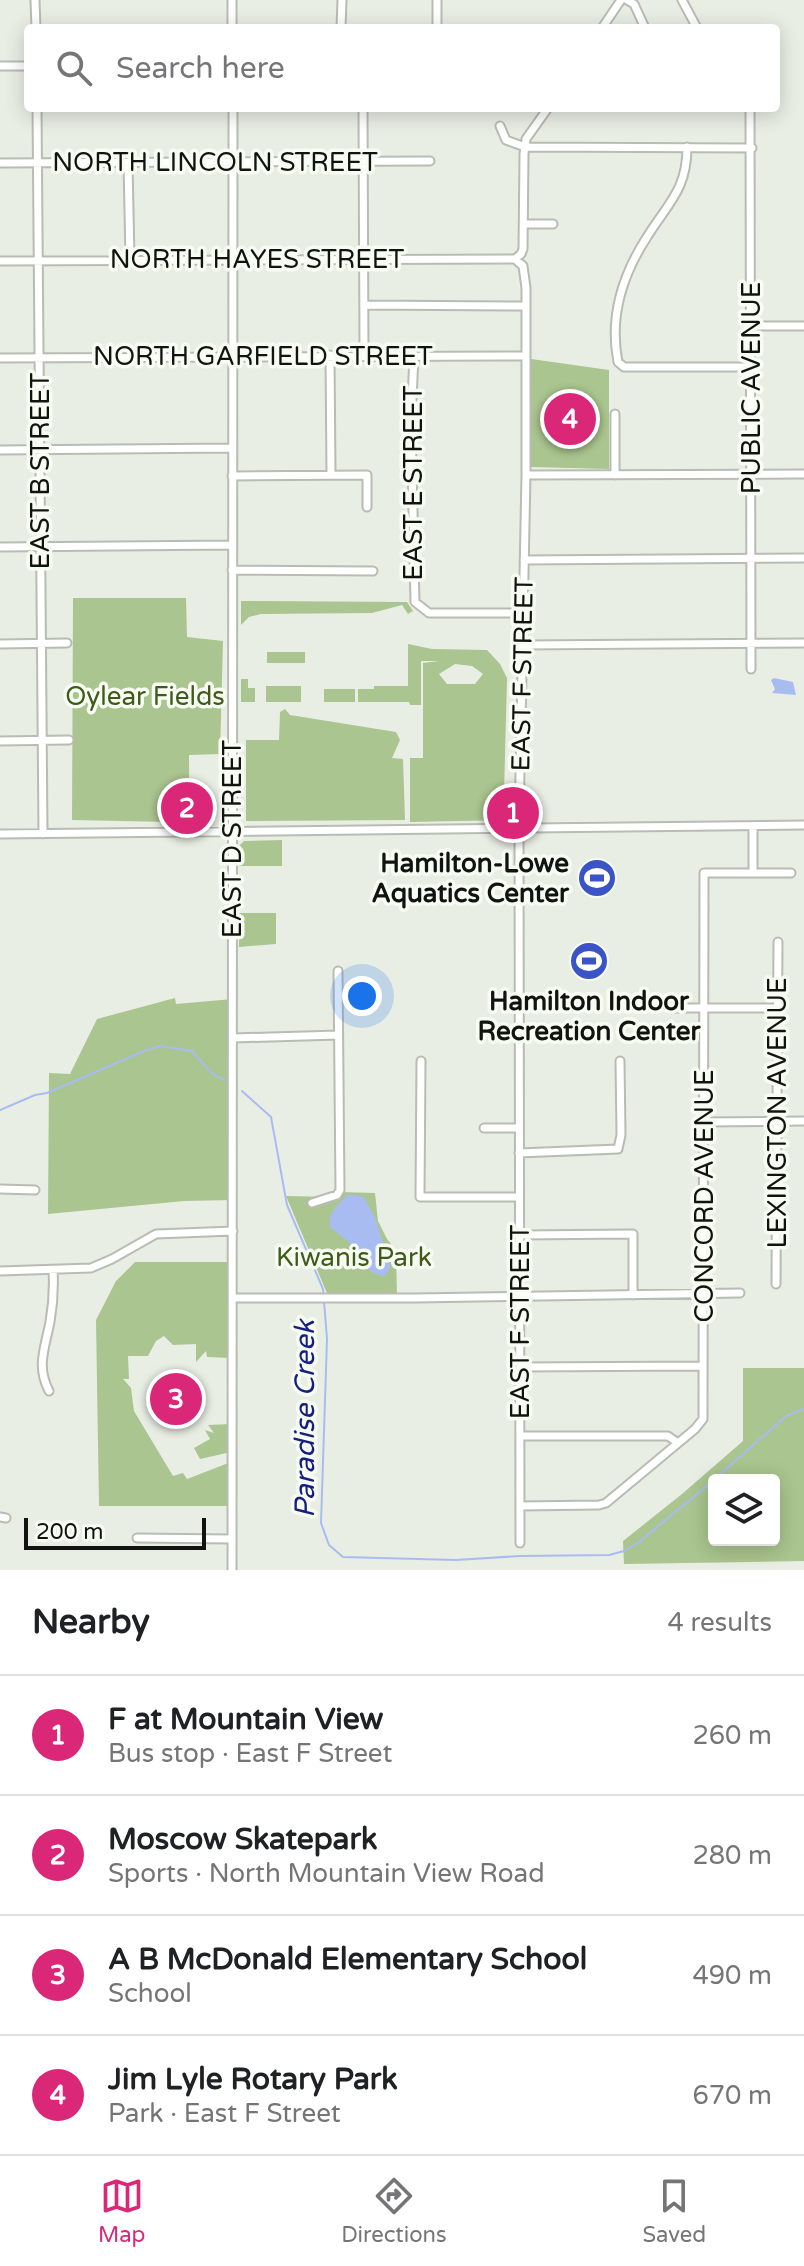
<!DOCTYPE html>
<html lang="en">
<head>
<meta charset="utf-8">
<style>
  body { margin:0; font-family:"Varela Round",sans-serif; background:#f6f6f6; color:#202124 }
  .controls { position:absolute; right:24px; bottom:24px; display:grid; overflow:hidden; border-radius:8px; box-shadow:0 4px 20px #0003 }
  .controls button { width:72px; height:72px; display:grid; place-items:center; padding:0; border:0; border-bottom:2px solid #e0e0e0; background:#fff; color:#202124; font:40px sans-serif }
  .scale { position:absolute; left:24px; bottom:20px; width:182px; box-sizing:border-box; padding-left:8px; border:4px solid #111310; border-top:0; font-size:22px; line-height:28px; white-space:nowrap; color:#111310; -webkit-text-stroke:6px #f7fcf2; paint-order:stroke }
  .you { position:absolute; left:362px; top:996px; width:28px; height:28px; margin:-20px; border:6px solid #fff; border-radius:50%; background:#1a73e8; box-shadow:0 0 0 12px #1a73e833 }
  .badge { display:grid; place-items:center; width:52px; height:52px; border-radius:50%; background:#db2777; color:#fff; font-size:26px; font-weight:700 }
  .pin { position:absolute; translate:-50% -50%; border:4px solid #fff; box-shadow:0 2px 8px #0006 }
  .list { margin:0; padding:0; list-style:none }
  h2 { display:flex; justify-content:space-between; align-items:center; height:104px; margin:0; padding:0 32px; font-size:34px }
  h2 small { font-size:26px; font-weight:400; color:#757577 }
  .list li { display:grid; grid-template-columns:52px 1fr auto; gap:24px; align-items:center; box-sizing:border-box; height:120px; padding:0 32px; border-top:2px solid #e0e0e0 }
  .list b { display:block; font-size:30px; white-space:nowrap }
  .list p { margin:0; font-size:26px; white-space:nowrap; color:#757577 }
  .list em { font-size:26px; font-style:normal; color:#757577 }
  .icon { flex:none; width:44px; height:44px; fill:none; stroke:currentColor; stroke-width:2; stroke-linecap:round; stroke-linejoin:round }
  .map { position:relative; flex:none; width:804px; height:1570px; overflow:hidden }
  .search { position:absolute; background:#fff; box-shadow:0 4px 20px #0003; left:24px; right:24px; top:24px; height:88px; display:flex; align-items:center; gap:20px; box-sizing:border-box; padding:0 28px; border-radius:8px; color:#757577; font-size:30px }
  .sheet { height:584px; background:#fff }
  nav { display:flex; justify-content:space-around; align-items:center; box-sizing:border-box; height:112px; border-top:2px solid #e0e0e0; background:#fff; font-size:22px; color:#757577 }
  nav a { display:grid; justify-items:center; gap:4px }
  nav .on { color:#db2777 }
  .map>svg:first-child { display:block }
  .green { fill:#aac58f; fill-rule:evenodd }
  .water { fill:#a9bcf1 }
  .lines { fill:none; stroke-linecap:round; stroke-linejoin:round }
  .stream { stroke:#a9bcf1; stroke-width:2 }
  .minor-casing { stroke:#b8bcb3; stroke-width:11 }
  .minor { stroke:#fff; stroke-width:7 }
  .labels { text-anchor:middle; stroke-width:7; stroke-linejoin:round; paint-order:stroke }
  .street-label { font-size:26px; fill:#111310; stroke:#f7fcf2 }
  .park-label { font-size:26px; fill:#3f5a1a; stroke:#f7fcf2 }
  .poi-label { font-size:26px; font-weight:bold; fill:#111310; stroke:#f7fcf2; text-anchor:end }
  .water-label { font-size:28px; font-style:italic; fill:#161f80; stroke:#f7fcf2 }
</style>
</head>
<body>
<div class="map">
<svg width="804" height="1570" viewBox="0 0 804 1570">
  <rect width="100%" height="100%" fill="#e9eee5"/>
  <path class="green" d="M531 359 609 370V469L530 467Z
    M73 598H186L187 637 223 641 220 754 189 755V795L171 793 205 799 201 821 170 817 169 822 72 820Z
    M241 601 407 602 413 611 408 614 402 605 372 613 261 614 249 617 241 625Z
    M408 644 432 649 487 650 500 664 507 678 504 794 507 820 410 822V758H423V663L439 661H421V705H410L409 702H358V689H374V686H408ZM455 664 472 666 483 674 475 684H447L439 674Z
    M267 652H305V663H267Z
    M241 679H248V688H255V702H241Z
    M266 686H301V702H266Z
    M324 689H355V702H324Z
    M285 709 290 715 396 732 400 740 392 758 403 759 405 820 246 821V740H279L280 712Z
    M282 840V866H239V846L244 841Z
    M239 913H276V944L239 947Z
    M175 998 176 1004 233 999V1200L184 1201 48 1214 49 1073 70 1074 97 1019Z
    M339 1192 375 1193 378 1221 387 1239 396 1250 397 1298H329L286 1196 331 1197Z
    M135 1262H233L232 1358 207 1357 206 1351 196 1362V1344L173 1345 164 1336 156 1341 148 1356H128L129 1379H123L131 1388 134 1411 173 1476 183 1473 187 1479 231 1462 232 1506H99L96 1320 116 1281Z
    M743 1368H804V1561L624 1564 623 1541 682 1494 743 1441ZM774 1480V1540H714V1480Z
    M231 1424V1452L200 1459 194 1448 210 1439 205 1430 214 1433 208 1425Z"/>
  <path class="water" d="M774 678 793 682 796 695 772 693 775 689 771 680Z
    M349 1194 364 1197 375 1218 384 1245 390 1253V1268L385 1276C367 1275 360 1259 351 1245 346 1238 336 1233 330 1227 327 1213 339 1203 349 1194Z"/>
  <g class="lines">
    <path class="stream" d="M242 1091 271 1117 287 1205 323 1289 327 1339 321 1523 329 1545 343 1557 456 1560 520 1556 609 1555 624 1551 639 1542 714 1480
      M0 1110 35 1095 47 1093 144 1051 160 1046 192 1051C202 1062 210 1075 225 1080
      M715 1479 786 1416 804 1409"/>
    <defs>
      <path id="minor" d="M35 0 36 28
        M232 0V28
        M627 0 634 4 645 28
        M682 0 697 28
        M341 28 342 0
        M437 28V0
        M602 28 621 0
        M0 66H28
        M37 108 43 834
        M363 108 364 355
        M750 108 751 669
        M500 126 506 140 525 147 752 148
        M687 147C687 190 668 203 647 237 623 274 609 317 618 362L624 367H751
        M0 163 430 161
        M128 163 130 259
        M524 224H553
        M515 259 523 266 526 288V475L519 821 520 1543
        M515 259 521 254 523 249 524 154 526 139 548 108
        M0 261 515 259
        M364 305 526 306
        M751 326H804
        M330 355 331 475
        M414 356 411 421 415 602 429 613H523
        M0 358 525 356
        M615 414V475
        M0 450 232 448
        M526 475 804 474
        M232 476 367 475V507
        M0 547 232 545
        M524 560 804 558
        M232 570 373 571
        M0 644 67 643
        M522 645 804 643
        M0 741 69 740
        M753 827V873
        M0 834 804 825
        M670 1008H778
        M233 1038 338 1035
        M421 1061 420 1197H519
        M704 1122 804 1121
        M484 1128H519
        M519 1153 618 1149 621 1135 620 1061
        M0 1189 35 1190
        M312 1203 337 1195 340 1190 338 971
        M520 1235 633 1234V1295
        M0 1271 91 1268 112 1259 156 1234 233 1231
        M776 1284 778 942
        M233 1298H415L740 1293
        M520 1367 703 1366
        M49 1391C36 1366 45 1348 50 1322 53 1305 54 1287 53 1270
        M521 1436H668L678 1443
        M520 1506 599 1505 606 1503 695 1429 703 1419 704 873H791
        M0 1517 6 1518
        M137 1538 232 1539
        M232 1570 233 108"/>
    </defs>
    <use href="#minor" class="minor-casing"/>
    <use href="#minor" class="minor"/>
  </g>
  <defs>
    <symbol id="stadium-disc" viewBox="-11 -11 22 22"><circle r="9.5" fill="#3a53c6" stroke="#f7fcf2"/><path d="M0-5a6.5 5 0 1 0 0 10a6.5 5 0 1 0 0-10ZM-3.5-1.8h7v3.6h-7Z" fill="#fff"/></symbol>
  </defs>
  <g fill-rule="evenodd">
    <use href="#stadium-disc" x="575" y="856" width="44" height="44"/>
    <use href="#stadium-disc" x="567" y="939" width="44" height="44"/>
  </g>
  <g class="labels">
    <g class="street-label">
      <text x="215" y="171">NORTH LINCOLN STREET</text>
      <text x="257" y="268">NORTH HAYES STREET</text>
      <text x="263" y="365">NORTH GARFIELD STREET</text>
      <text transform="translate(751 388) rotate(-90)" y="9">PUBLIC AVENUE</text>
      <text transform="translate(40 471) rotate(-90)" y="9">EAST B STREET</text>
      <text transform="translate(413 483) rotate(-90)" y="9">EAST E STREET</text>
      <text transform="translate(522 674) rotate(-89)" y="9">EAST F STREET</text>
      <text transform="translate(232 839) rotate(-90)" y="9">EAST D STREET</text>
      <text transform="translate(777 1113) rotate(-90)" y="9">LEXINGTON AVENUE</text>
      <text transform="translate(704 1196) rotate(-90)" y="9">CONCORD AVENUE</text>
      <text transform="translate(520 1322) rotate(-90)" y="9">EAST F STREET</text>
    </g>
    <g class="park-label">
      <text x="145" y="705">Oylear Fields</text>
      <text x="354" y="1266">Kiwanis Park</text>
    </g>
    <g class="poi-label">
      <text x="569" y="872">Hamilton-Lowe<tspan x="569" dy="30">Aquatics Center</tspan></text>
      <text x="589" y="1010" text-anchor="middle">Hamilton Indoor<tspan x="589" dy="30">Recreation Center</tspan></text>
    </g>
    <g class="water-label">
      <text transform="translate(304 1419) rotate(-90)" y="10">Paradise Creek</text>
    </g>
  </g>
</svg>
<div class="controls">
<button><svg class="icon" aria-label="layers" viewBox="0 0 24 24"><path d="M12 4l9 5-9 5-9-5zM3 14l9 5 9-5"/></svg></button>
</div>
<div class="scale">200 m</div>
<div class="you"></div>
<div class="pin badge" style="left:513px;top:813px">1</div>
<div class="pin badge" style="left:187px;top:808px">2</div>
<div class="pin badge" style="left:176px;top:1399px">3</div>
<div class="pin badge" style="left:570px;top:419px">4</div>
<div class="search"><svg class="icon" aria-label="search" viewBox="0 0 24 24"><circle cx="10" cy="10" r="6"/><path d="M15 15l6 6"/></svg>Search here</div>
</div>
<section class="sheet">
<h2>Nearby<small>4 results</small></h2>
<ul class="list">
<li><span class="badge">1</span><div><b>F at Mountain View</b><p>Bus stop · East F Street</p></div><em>260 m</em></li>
<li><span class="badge">2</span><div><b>Moscow Skatepark</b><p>Sports · North Mountain View Road</p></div><em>280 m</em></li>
<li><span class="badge">3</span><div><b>A B McDonald Elementary School</b><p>School</p></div><em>490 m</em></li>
<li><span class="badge">4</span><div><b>Jim Lyle Rotary Park</b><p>Park · East F Street</p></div><em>670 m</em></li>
</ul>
</section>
<nav>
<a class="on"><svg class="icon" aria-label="map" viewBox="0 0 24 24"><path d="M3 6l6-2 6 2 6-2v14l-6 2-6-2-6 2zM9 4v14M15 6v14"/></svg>Map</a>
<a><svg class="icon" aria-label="directions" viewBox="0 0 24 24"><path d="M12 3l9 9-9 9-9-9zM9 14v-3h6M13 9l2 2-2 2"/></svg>Directions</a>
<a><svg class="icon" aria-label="saved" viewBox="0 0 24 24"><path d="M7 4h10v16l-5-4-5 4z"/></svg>Saved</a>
</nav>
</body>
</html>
